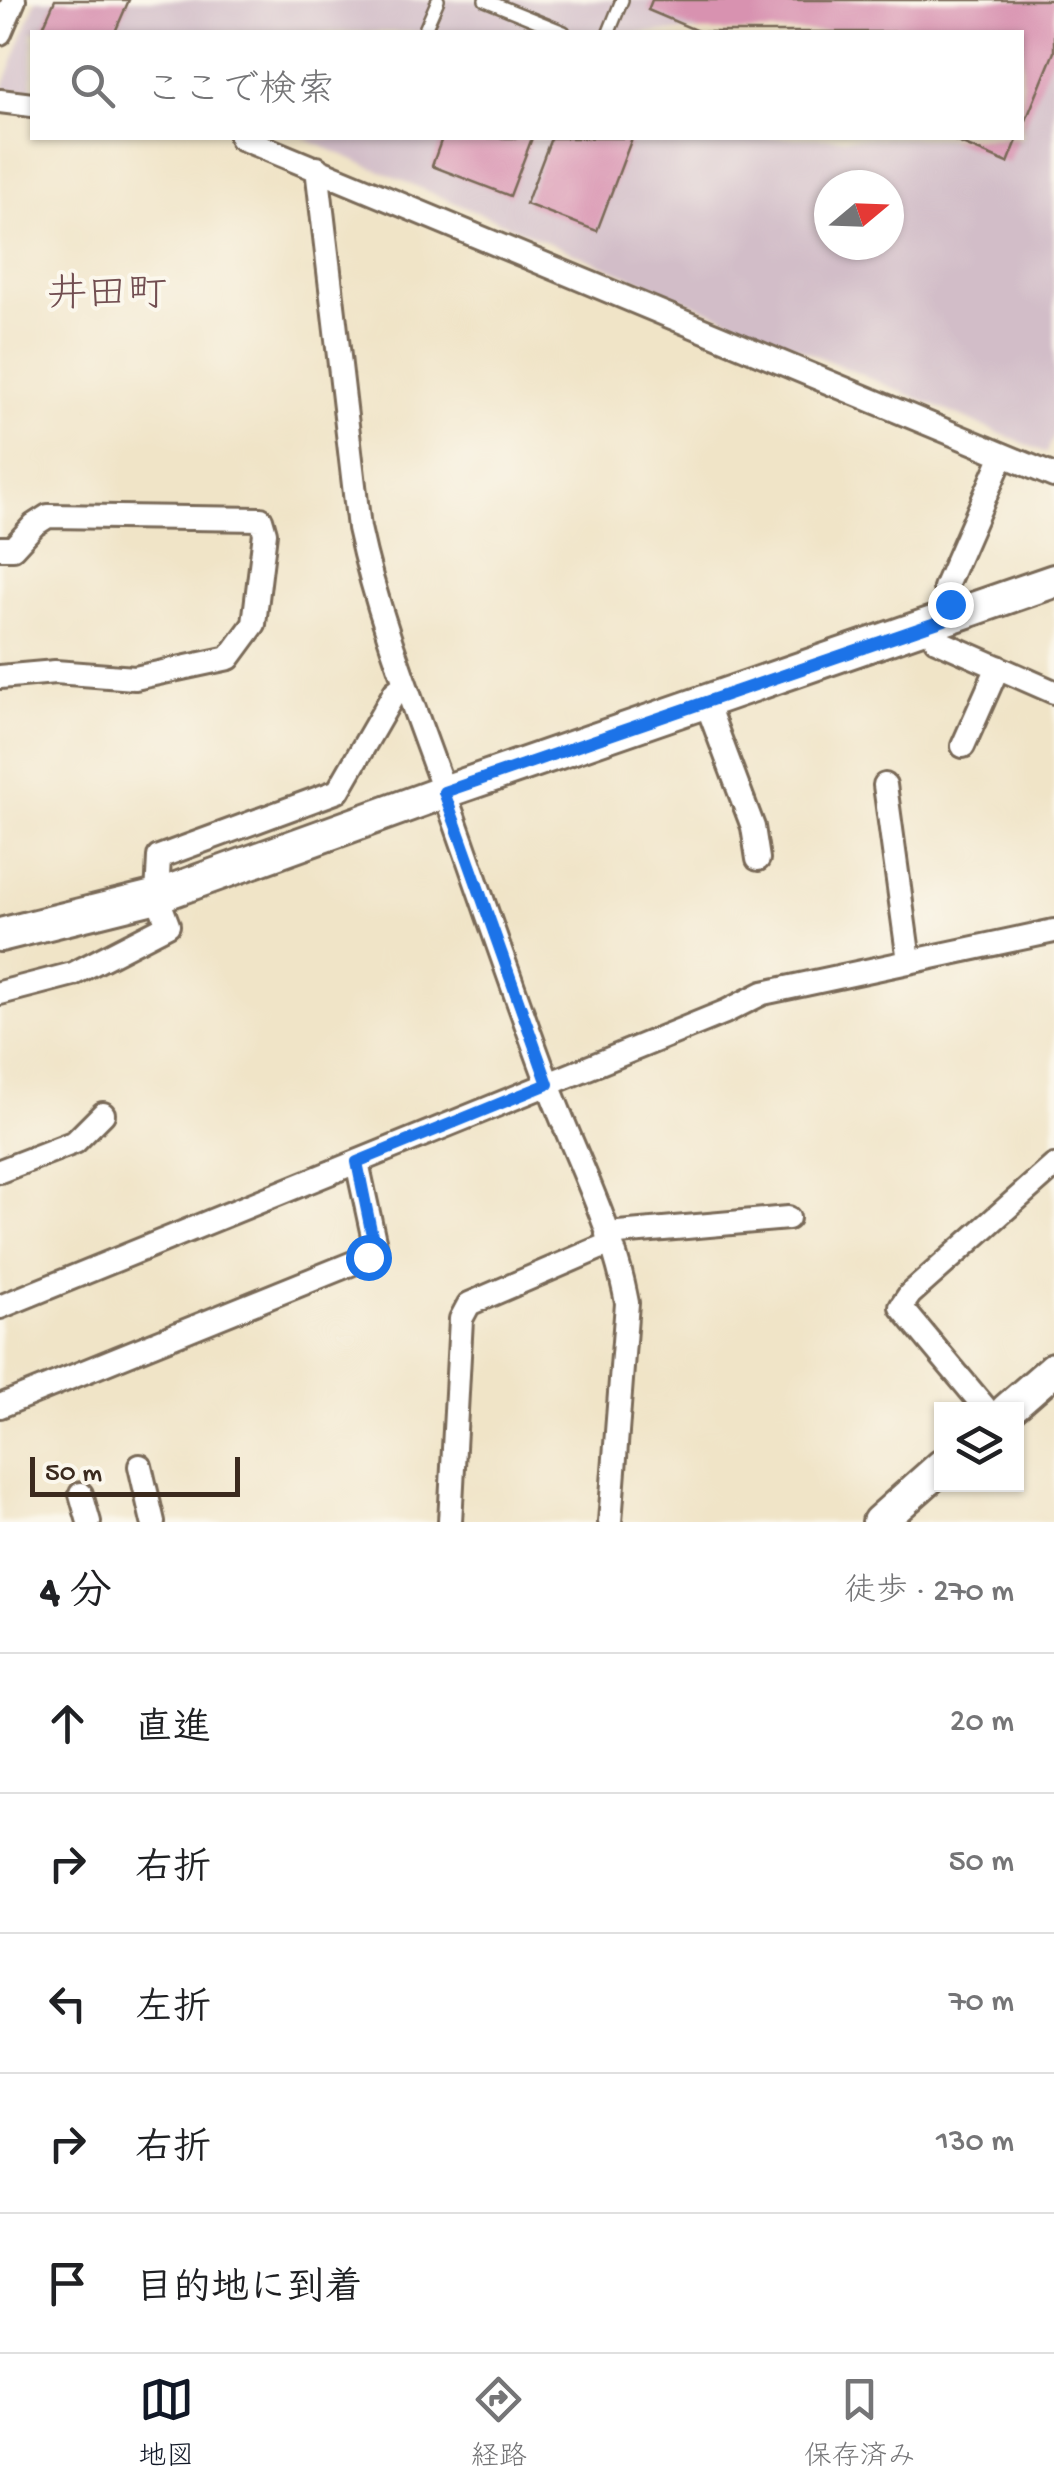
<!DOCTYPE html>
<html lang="ja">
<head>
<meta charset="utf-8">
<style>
  body { margin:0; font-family:"Gochi Hand","Klee One",sans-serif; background:#f6f6f6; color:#202124 }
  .controls { position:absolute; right:30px; bottom:30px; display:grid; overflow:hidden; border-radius:0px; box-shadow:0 2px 8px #0004 }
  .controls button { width:90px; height:90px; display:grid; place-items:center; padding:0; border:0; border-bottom:2px solid #e0e0e0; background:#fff; color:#202124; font:50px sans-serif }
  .compass { position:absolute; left:814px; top:170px; width:90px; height:90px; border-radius:50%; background:#fff; box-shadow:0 2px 8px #0004; rotate:71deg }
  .scale { position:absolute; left:30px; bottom:25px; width:210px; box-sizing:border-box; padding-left:10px; border:5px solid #3b2a1e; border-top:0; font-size:28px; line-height:35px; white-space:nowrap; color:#3b2a1e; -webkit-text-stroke:8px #fbf7ec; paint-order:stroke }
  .stop { position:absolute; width:30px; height:30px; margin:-22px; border:8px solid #1a73e8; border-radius:50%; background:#fff }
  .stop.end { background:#1a73e8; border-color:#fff; box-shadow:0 2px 10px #0008 }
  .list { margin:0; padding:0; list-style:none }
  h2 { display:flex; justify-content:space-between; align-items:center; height:130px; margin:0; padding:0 40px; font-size:42px }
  h2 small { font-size:32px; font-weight:400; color:#757577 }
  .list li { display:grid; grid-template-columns:65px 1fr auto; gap:30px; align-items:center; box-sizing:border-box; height:140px; padding:0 40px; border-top:2px solid #e0e0e0 }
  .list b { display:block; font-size:38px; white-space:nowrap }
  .list em { font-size:32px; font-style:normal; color:#757577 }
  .icon { flex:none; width:55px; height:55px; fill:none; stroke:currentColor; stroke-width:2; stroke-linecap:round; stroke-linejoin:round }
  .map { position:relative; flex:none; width:1054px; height:1522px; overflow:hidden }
  .search { position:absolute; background:#fff; box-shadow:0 2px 8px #0004; left:30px; right:30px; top:30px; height:110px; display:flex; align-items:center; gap:25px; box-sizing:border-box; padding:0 35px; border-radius:0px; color:#757577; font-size:38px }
  .sheet { height:830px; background:#fff }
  nav { display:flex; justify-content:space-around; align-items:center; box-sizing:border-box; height:140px; border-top:2px solid #e0e0e0; background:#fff; font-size:28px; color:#757577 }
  nav a { display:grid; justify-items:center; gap:5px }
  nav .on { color:#111827 }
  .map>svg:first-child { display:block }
  .industrial { fill:#d2bdc8; fill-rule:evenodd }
  .building { fill:#d892b0 }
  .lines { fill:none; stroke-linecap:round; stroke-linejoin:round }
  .lane-casing { stroke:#7a6b59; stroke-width:16 }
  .street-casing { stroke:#7a6b59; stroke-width:28 }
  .secondary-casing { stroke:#7a6b59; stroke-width:38 }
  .lane { stroke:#fff; stroke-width:11 }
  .street { stroke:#fff; stroke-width:22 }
  .secondary { stroke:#fff; stroke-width:32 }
  .route { stroke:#1a73e8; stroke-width:12 }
  .labels { text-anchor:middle; stroke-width:8; stroke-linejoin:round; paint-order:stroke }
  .quarter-label { font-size:40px; fill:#724e51; stroke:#fbf7ec }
</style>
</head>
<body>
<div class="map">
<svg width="1054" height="1522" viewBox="0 0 1054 1522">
  <rect width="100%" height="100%" fill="#fbf7ec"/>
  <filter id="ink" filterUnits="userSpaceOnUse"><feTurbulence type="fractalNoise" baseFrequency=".01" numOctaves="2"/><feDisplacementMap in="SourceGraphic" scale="20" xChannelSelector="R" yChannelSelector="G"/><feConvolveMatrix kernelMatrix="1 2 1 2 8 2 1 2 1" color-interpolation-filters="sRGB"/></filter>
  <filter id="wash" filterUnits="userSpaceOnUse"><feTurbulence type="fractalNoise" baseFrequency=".0048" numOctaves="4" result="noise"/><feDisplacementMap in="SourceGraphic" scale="40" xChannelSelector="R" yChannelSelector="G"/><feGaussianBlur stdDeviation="2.25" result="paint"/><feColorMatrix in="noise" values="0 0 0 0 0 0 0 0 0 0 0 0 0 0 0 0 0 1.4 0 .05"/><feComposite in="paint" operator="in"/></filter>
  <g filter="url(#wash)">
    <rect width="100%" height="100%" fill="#f0e4c7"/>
    <path class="industrial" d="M36 0H1054V434L1046 453 302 138H1022V32H32V91L2 90ZM829 185H889V245H829Z"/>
    <g id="blocks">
      <path class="building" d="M55 0H129L115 32H41Z
        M652 0H1054V52L1022 130V32H700L648 10Z
        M442 138H532L510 196 432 166Z
        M551 138H632L597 231 526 204Z
        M948 138H1018L1008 163Z"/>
    </g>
  </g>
  <g filter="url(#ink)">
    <use href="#blocks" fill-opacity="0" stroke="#7a6b59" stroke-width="2.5"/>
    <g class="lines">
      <defs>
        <path id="lane" d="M485 0 564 32
          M424 32 438 0
          M609 32 622 0"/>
        <path id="street" d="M0 33 14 0
          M0 101 32 105
          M241 138 1054 476
          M317 168 359 528C378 617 412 702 443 788 478 886 511 984 547 1081 574 1154 613 1226 627 1303L610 1522
          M0 548H13L34 525 48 516 261 519 265 533 254 624 229 658 135 678 55 672 0 677
          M957 616 945 588 1003 455
          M930 625 936 640 1054 692
          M706 702 753 827 758 859
          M963 746 998 667
          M885 785 909 961
          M0 993 73 974 168 925 157 896 159 857 338 791 395 692 405 684
          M0 1171 75 1142 103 1114
          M607 1234 788 1218
          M0 1307 725 1012 763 993 1054 931
          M0 1406 368 1257 375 1245 357 1162
          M987 1410 901 1307 910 1294 1054 1166
          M140 1466 153 1522
          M81 1494 89 1522
          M450 1522 461 1319 469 1304 611 1243"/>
        <path id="secondary" d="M0 935 157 896 444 792 1054 581
          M1007 1410 1054 1369
          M879 1522 942 1466"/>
      </defs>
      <use href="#lane" class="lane-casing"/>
      <use href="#street" class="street-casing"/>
      <use href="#secondary" class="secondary-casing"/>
      <use href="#lane" class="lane"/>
      <use href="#street" class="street"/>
      <use href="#secondary" class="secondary"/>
    </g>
  </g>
  <g class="lines" filter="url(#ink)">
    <path class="route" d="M368 1257 374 1245 357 1162 548 1084 444 792 956 616 950 604"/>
  </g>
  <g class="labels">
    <g class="quarter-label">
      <text x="107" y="305">井田町</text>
    </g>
  </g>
</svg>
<div class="controls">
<button><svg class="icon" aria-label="layers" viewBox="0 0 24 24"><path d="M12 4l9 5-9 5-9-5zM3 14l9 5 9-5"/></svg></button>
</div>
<svg class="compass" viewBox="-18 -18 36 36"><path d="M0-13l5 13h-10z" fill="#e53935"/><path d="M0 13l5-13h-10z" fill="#757577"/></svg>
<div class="scale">50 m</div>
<div class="stop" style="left:368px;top:1257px"></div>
<div class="stop end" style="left:950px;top:604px"></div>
<div class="search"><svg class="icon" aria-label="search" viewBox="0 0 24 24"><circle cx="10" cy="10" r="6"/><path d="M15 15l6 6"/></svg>ここで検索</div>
</div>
<section class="sheet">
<h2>4 分<small>徒歩 · 270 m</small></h2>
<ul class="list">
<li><svg class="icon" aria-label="ahead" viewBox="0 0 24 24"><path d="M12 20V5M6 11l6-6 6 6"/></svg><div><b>直進</b></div><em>20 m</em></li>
<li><svg class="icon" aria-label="right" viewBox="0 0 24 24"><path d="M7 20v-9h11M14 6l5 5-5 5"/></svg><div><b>右折</b></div><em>50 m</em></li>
<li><svg class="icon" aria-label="left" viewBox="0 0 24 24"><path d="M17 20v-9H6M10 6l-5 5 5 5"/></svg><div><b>左折</b></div><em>70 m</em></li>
<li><svg class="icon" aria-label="right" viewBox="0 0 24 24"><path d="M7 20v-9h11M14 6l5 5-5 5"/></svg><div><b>右折</b></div><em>130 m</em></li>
<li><svg class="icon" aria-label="arrive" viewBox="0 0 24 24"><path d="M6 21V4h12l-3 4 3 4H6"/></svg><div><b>目的地に到着</b></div></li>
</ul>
</section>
<nav>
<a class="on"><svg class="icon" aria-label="map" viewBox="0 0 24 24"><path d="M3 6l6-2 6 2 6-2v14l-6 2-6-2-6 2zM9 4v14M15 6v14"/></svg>地図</a>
<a><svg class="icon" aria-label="directions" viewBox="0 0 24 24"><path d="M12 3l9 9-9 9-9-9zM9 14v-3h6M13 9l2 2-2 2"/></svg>経路</a>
<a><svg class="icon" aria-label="saved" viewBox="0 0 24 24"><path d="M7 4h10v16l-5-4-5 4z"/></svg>保存済み</a>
</nav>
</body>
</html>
